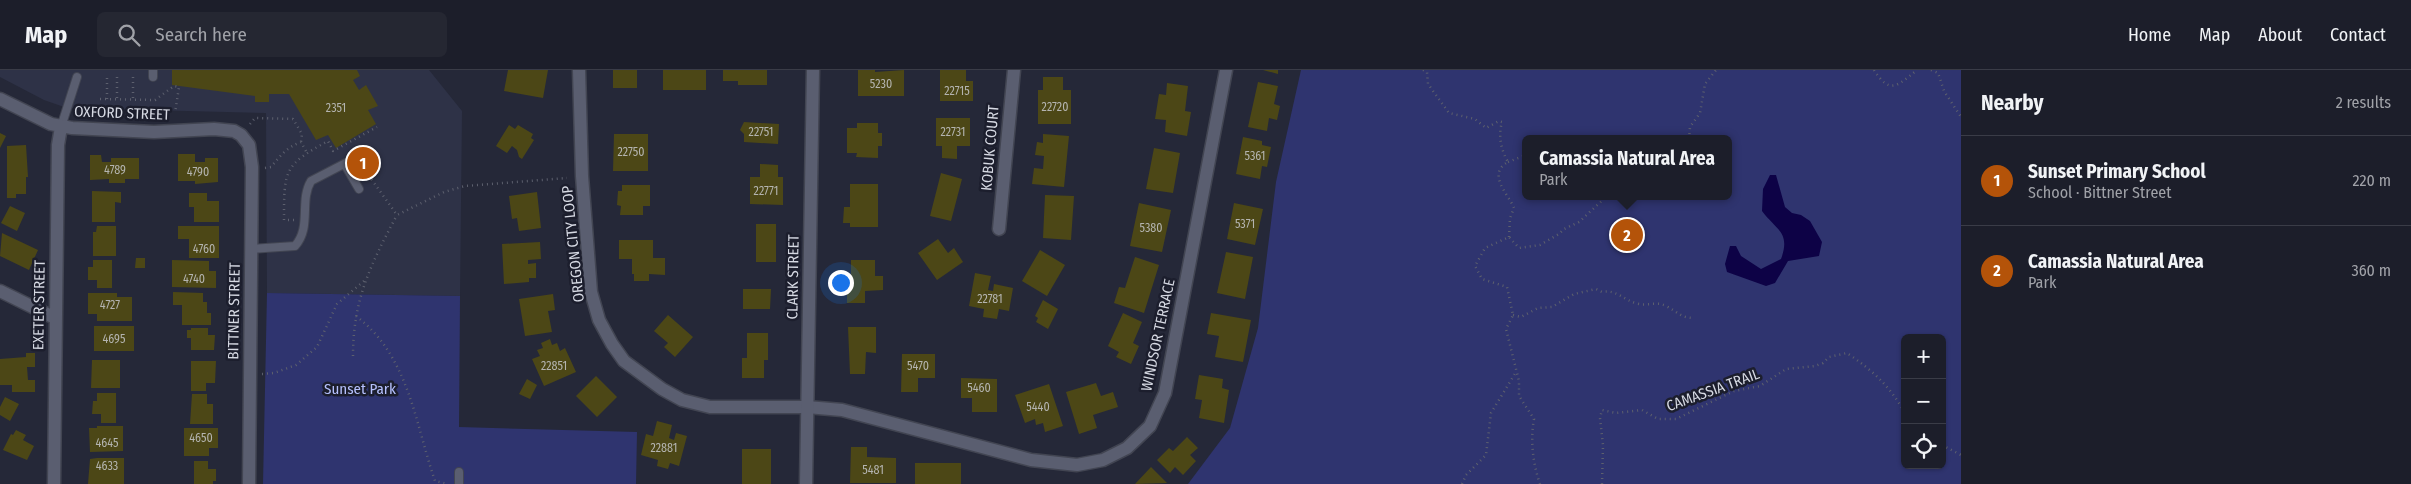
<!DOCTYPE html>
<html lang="en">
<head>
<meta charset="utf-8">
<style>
  body { margin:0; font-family:"Fira Sans Condensed",sans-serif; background:#252732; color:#f1f3f6 }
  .controls { position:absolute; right:15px; bottom:15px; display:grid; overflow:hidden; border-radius:8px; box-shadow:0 1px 4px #0004 }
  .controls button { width:45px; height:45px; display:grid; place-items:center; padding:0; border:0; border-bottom:1px solid #3a3c47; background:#1c1e2a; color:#f1f3f6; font:25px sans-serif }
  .you { position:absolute; left:840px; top:212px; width:18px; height:18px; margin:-12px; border:4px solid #fff; border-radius:50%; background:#1a73e8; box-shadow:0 0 0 8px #1a73e833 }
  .badge { display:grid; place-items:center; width:32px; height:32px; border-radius:50%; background:#b45309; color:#fff; font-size:16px; font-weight:700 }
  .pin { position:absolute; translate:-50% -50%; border:2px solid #fff; box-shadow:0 1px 5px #0006 }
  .popup { position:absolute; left:1522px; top:65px; width:210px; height:65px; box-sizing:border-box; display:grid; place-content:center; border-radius:8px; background:#1c1e2a; filter:drop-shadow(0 1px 4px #0005); font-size:16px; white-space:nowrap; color:#a0a2a8 }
  .popup b { font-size:19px; color:#f1f3f6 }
  .popup::after { content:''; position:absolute; left:50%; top:100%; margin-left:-10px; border:10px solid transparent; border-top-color:#1c1e2a }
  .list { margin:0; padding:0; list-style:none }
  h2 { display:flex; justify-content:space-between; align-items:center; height:65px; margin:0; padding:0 20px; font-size:21px }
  h2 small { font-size:16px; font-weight:400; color:#a0a2a8 }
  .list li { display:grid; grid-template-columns:32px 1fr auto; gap:15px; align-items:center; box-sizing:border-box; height:90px; padding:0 20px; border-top:1px solid #3a3c47 }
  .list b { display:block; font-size:19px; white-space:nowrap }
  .list p { margin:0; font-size:16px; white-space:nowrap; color:#a0a2a8 }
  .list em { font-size:16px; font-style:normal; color:#a0a2a8 }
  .icon { flex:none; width:28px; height:28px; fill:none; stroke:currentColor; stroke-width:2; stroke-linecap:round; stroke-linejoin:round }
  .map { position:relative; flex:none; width:1961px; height:414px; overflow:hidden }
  header { display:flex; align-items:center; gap:30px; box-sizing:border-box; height:70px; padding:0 25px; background:#1c1e2a; border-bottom:1px solid #3a3c47 }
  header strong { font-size:24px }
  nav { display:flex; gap:28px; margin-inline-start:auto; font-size:18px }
  .search { width:350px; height:45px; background:#252732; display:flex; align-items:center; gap:12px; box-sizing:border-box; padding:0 18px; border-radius:8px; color:#a0a2a8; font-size:19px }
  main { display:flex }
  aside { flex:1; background:#1c1e2a }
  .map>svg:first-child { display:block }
  .built { fill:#2e3247 }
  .green { fill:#2f346f; fill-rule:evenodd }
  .water { fill:#0d0246 }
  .building { fill:#4c4716 }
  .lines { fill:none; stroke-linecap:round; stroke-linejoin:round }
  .lane-casing { stroke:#424552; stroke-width:10 }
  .street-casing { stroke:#424552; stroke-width:15 }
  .secondary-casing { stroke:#424552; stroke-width:15 }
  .path { stroke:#5d606e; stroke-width:2.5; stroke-dasharray:1 4; stroke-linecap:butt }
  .lane { stroke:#5a5e70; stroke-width:8 }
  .street { stroke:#5a5e70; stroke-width:12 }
  .secondary { stroke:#5a5e70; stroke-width:12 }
  .labels { text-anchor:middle; stroke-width:5; stroke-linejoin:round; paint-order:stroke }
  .number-label { font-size:12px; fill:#b4b4b0 }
  .street-label { font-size:15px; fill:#d6d9e3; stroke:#1c1e2d }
  .park-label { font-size:15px; fill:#b5c0fd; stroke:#1c1e2d }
</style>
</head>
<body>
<header>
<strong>Map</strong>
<div class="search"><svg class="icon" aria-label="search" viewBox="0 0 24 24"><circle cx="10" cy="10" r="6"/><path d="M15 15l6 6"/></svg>Search here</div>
<nav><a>Home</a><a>Map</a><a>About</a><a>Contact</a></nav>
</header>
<main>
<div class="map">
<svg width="1961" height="414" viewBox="0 0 1961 414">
  <rect width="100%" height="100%" fill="#252838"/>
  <path class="built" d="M0 0H429L462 41 460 226 267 223 266 43 67 38 44 30 0 7Z"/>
  <path class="green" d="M1301 0H1961V414H1188L1230 358 1258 258 1276 112ZM1526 69H1728V126H1526ZM1905 268H1942V395H1905Z
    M267 223 460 226 459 357 637 362 636 414H263Z"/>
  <path class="water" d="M1770 105H1776L1785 137 1792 143 1801 145 1810 151 1822 172 1819 186 1788 191 1775 213 1766 216 1727 202 1725 194 1730 176H1736L1741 186 1761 199 1781 189C1791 162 1776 160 1762 141L1763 119Z"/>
  <path class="building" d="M172 0H357L360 6 353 10 359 20 366 15 378 36 368 40 376 54 336 78 328 65 316 70 289 24H269V32H255V26L172 15Z
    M508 0H548L543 28 504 21Z
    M613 0H637V18H613Z
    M663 0H706V20H663Z
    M723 0H767V15H738V11H723Z
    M858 0H875V2L904 0V26H858Z
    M940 0H966V11H973V31H940Z
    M1263 0H1278V4Z
    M1043 7H1063V20H1071V54H1038V20H1043Z
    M1258 12 1278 16 1274 34 1280 36 1277 50 1269 48 1267 61 1248 57Z
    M1167 13 1188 16 1185 41 1191 42 1187 66 1165 62 1166 50 1155 49 1159 24 1166 25Z
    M936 48H970V76H957V89L942 88V76H936Z
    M744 52 779 54 778 74 744 72V64L740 60Z
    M857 53H878V63H882V76H878V88L856 87 857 83H847V58H857Z
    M509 55 515 59 518 55 533 64 531 68 534 70 522 89 519 87 517 80 512 76 507 83 496 76Z
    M0 63 6 66 0 78Z
    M614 64H648V101H613Z
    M1043 64 1069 66 1064 117 1032 114 1034 98 1043 99 1044 86 1035 85 1037 72 1043 73Z
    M1243 67 1262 71V75L1271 77 1267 97 1262 96 1260 109 1236 104Z
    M26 75 28 107H26V124H16V128H7V76Z
    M1154 78 1180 83 1173 123 1146 119Z
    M178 84H195V92H205V88H218V112L195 114V111H178Z
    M90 85H101L102 92H111V88H139V109H125V113H109V109L90 110Z
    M760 94 778 95V107H783V135L750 134V107H760Z
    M941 103 962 109 951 151 930 146Z
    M850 114H878V157H850V153H843L844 137H850Z
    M622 115H650V136H643V145H620L621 136 617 135 618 121H622Z
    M92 121 121 122V133L115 132V152H92Z
    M537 122 541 158 519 161 517 148 512 149 509 126Z
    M189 123H207V131H219V152H194V137H189Z
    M1045 125 1074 126 1071 170 1043 168Z
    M1139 133 1171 140 1162 182 1130 176Z
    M1234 133 1263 139 1255 175 1227 169Z
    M10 136 25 143 17 161 1 153Z
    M756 154H776V192H756Z
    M97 156H116V186H93V162H96Z
    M178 156H219V188H189V169H178Z
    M2 163 38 180 29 200 0 186Z
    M938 169 948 183 954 178 963 192 937 210 918 183Z
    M619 170H653V188H665V205L649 204V211H634V204H632V189H619Z
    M540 172 541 189 528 190V194L536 193V208H529V212L504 214 502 174Z
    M1040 180 1065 195 1047 226 1022 211Z
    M1226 182 1253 187 1245 229 1217 223Z
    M1135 187 1159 195 1144 243 1114 233 1119 217 1125 218Z
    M136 188H145V198H135Z
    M93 190H112V218H97V210H88V197H93Z
    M172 190 209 191V201H216V218L172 217Z
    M851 190H875V206H883V220L865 221V233H847V214H851Z
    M975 203 991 206 988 220 993 221 994 214 1013 218 1009 241 999 239 997 249 983 247 984 239 969 236Z
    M743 219H771L770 239H743Z
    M173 222 203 223V232H207V243H211V255H182V235H173Z
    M88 223H117V227H132V251H97V244H88Z
    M553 224 555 240 548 241 552 262 525 266 519 229Z
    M1043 230 1058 239 1048 259 1036 252 1038 248 1035 246Z
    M1123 243 1142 252 1133 273 1139 276 1131 294 1116 287 1119 282 1108 276Z
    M1211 243 1251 250 1243 292 1215 287 1219 266 1207 264Z
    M668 245 693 267 675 287 664 277 668 273 654 261Z
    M94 256H134V281H94Z
    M848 257H876V283L866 282 865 304H850Z
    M191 258H208V265H215L214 280H191V268H187V260H191Z
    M747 263H768V290H764V308H742V288H747Z
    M550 269 552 275 557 273 560 281 565 278 576 302 544 316 532 289 540 286 537 280 543 278 541 273Z
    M26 283H35V297H27L28 310H35V322H12V315H0V289L26 287Z
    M902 284H935V308H918V322H901Z
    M92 290H120V318H91Z
    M191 291H216L215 313H206V321H191Z
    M1199 305 1223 309 1222 318 1229 320 1224 353 1199 348 1202 330 1195 329Z
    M596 306 617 327 597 347 576 326Z
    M961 308 997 309V342H972V328H961Z
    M527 309 537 315 530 329 519 324Z
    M1096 313 1101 326 1113 322 1118 337 1093 345 1097 358 1079 364 1066 322Z
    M1049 314 1063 356 1045 362 1043 353 1036 355 1035 349 1025 353 1015 325Z
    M97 323H116V353H101V344H92L93 331H97Z
    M192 324H207V334H213V354H190Z
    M5 327 19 334 10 351 0 345V337Z
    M657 351 672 355 669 368 674 370 676 363 687 366 679 396 670 393 668 399 657 396 658 390 641 385 646 364 653 366Z
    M97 356H123V381L90 382 89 358H97Z
    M184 358H218V378H209V386H184Z
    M16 360 26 365 23 370 34 376 27 390 3 380 11 364 13 365Z
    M1187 367 1198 378 1190 385 1196 391 1183 405 1175 397 1170 403 1157 390 1169 378 1173 381Z
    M851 377H867V387L896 388V413H850Z
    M742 379H771V414H742Z
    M97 388H124V414H88L90 389Z
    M194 391H208V399H216V411H213V414H194Z
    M915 393H961V414H915Z
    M1151 397 1167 413 1135 414Z"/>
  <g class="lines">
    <defs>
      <path id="lane" d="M153 7V0
        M61 57 77 7
        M345 95 359 119
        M251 179 295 176C312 157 299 131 311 111L369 81
        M459 414V402"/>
      <path id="street" d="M579 0 582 106 591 222 599 250 612 274 624 291 662 319 682 330 710 337H807L842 340 1031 390 1077 395 1103 390 1127 378 1150 356 1165 323 1226 0
        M0 29 51 54 72 58 154 62 214 59 234 61 241 65 249 75 252 97 249 414
        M999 159 1014 0
        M0 221 55 248
        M54 414 58 75 61 57"/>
      <path id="secondary" d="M806 414 813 0"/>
    </defs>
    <use href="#lane" class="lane-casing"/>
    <use href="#street" class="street-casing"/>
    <use href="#secondary" class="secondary-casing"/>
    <path class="path" d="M1423 0 1427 2 1428 14 1449 43 1475 49 1486 58 1499 51 1502 52C1498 66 1501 80 1508 92 1486 104 1509 125 1514 138L1510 148 1509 167
      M1874 0C1890 25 1897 16 1917 0
      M1931 0 1938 3 1944 21 1961 47
      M117 7V30
      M133 7V30
      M100 29 155 30 174 16 179 17 175 43
      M107 29V7
      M250 54 255 48 293 49 302 64 301 72
      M1547 69 1549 67
      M1689 69 1690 57 1700 43 1705 14 1716 0
      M1508 92 1526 85
      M265 98 271 97C280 86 287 77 301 72L307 83
      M361 99 367 103 397 145 444 122 465 116 567 108
      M294 150H284C284 100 284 95 328 71L333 81 377 57
      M1513 245 1521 247 1538 238 1552 237 1574 224 1596 219 1602 222C1617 219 1624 231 1639 234 1648 236 1657 231 1666 236 1678 242 1681 248 1694 248
      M356 246C409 286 415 353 435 411L448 414
      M353 286C353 229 371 194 397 145
      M262 304 274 303 296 295 317 277 337 234 364 211
      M1942 375 1961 385
      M1462 414 1466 405 1486 385 1491 343 1516 302
      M1540 414C1533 394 1530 370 1534 349L1519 326V311L1506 259 1513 245 1507 217 1482 209 1475 196 1485 178 1509 167 1519 178 1540 175 1559 164 1564 159 1579 152 1607 126
      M1602 414 1603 375 1600 348 1602 340 1616 343 1642 340 1658 349H1676L1734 321 1760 316 1786 299 1815 296 1823 293 1829 287 1847 283C1872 300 1890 316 1905 343"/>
    <use href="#lane" class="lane"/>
    <use href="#street" class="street"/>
    <use href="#secondary" class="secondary"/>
  </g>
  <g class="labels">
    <g class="number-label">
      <text x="881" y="18">5230</text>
      <text x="957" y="25">22715</text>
      <text x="1055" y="41">22720</text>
      <text x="336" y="42">2351</text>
      <text x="761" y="66">22751</text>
      <text x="953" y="66">22731</text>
      <text x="631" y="86">22750</text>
      <text x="1255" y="90">5361</text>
      <text x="115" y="104">4789</text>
      <text x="198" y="106">4790</text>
      <text x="766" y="125">22771</text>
      <text x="1245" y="158">5371</text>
      <text x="1151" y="162">5380</text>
      <text x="204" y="183">4760</text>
      <text x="194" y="213">4740</text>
      <text x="990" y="233">22781</text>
      <text x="110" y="239">4727</text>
      <text x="114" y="273">4695</text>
      <text x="554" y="300">22851</text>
      <text x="918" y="300">5470</text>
      <text x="979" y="322">5460</text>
      <text x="1038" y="341">5440</text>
      <text x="201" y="372">4650</text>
      <text x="107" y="377">4645</text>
      <text x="664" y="382">22881</text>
      <text x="107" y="400">4633</text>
      <text x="873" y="404">5481</text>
    </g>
    <g class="street-label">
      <text transform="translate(122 43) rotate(2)" y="5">OXFORD STREET</text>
      <text transform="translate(990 78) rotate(-85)" y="5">KOBUK COURT</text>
      <text transform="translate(573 174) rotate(-96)" y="5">OREGON CITY LOOP</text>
      <text transform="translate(793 207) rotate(-89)" y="5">CLARK STREET</text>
      <text transform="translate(39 235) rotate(-89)" y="5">EXETER STREET</text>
      <text transform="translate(234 241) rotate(-89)" y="5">BITTNER STREET</text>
      <text transform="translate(1158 265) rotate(-78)" y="5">WINDSOR TERRACE</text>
      <text transform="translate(1713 320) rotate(-20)" y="5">CAMASSIA TRAIL</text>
    </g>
    <g class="park-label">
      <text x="360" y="324">Sunset Park</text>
    </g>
  </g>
</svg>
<div class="controls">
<button>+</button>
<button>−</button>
<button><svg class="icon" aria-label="locate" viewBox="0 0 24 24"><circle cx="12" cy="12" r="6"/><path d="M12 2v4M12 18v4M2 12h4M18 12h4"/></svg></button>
</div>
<div class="you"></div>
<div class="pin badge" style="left:363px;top:93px">1</div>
<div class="pin badge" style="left:1627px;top:165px">2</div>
<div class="popup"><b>Camassia Natural Area</b>Park</div>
</div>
<aside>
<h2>Nearby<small>2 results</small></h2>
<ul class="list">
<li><span class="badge">1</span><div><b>Sunset Primary School</b><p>School · Bittner Street</p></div><em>220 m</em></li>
<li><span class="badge">2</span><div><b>Camassia Natural Area</b><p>Park</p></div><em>360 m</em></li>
</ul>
</aside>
</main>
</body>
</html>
